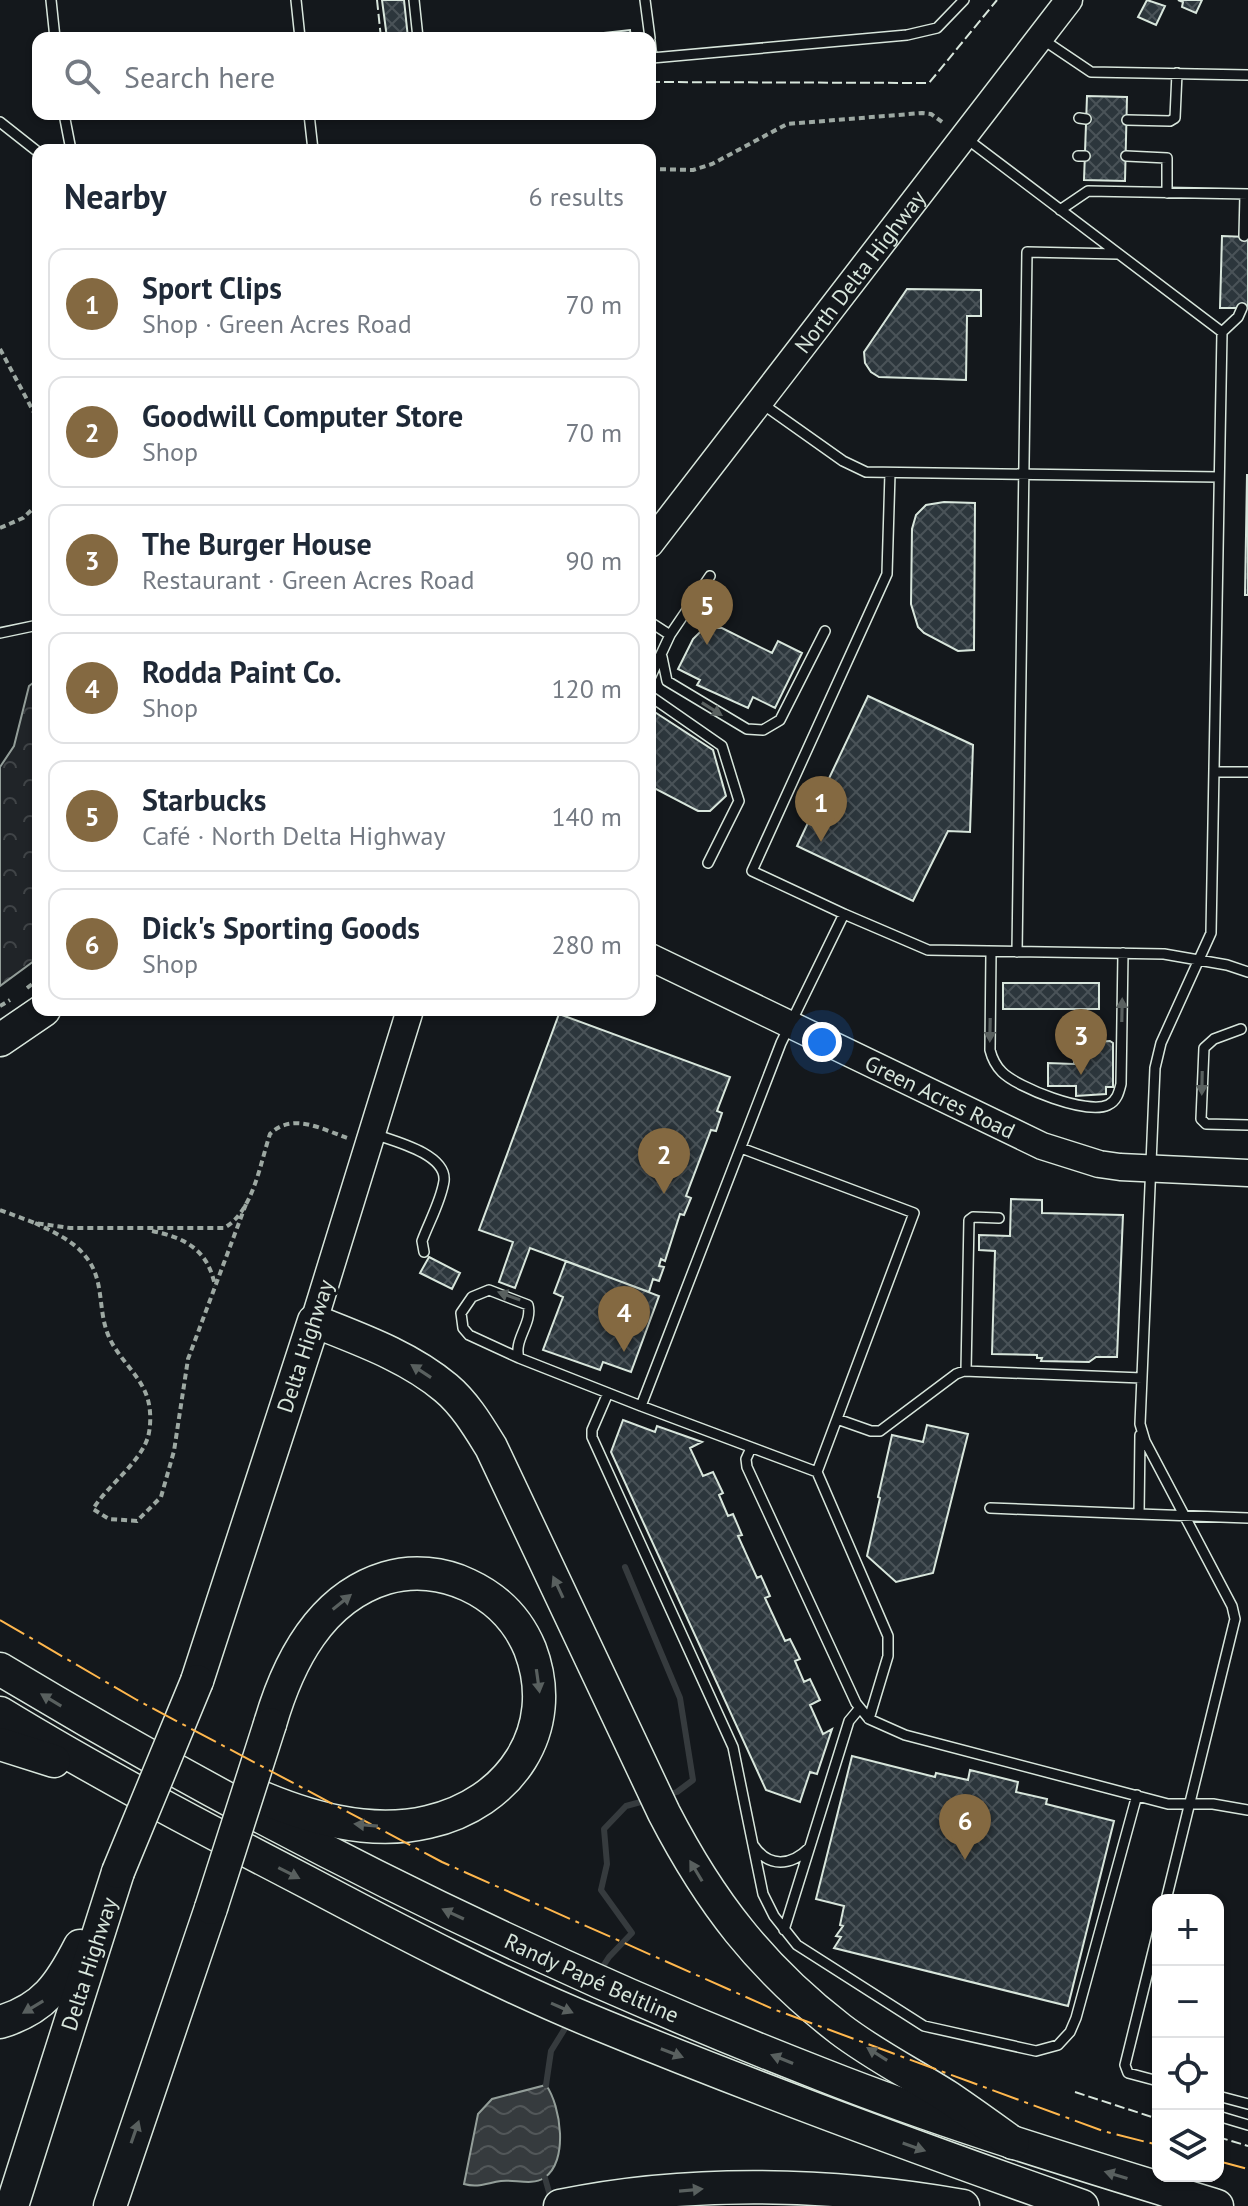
<!DOCTYPE html>
<html lang="en">
<head>
<meta charset="utf-8">
<style>
  body { margin:0; font-family:"PT Sans",sans-serif; background:#f2f2f3; color:#1f2937 }
  .controls { position:absolute; right:24px; bottom:24px; display:grid; overflow:hidden; border-radius:16px; box-shadow:0 2px 6px #0004 }
  .controls button { width:72px; height:72px; display:grid; place-items:center; padding:0; border:0; border-bottom:2px solid #e0e1e3; background:#fff; color:#1f2937; font:40px sans-serif }
  .you { position:absolute; left:822px; top:1042px; width:28px; height:28px; margin:-20px; border:6px solid #fff; border-radius:50%; background:#1a73e8; box-shadow:0 0 0 12px #1a73e833 }
  .badge { display:grid; place-items:center; width:52px; height:52px; border-radius:50%; background:#846941; color:#fff; font-size:26px; font-weight:700 }
  .pin { position:absolute; translate:-50% -66px; filter:drop-shadow(0 2px 4px #0008) }
  .pin::after { content:''; position:absolute; top:42px; width:28px; height:24px; background:inherit; clip-path:polygon(0 0,100% 0,50% 100%) }
  .list { margin:0; padding:0; list-style:none }
  h2 { display:flex; justify-content:space-between; align-items:center; height:104px; margin:0; padding:0 32px; font-size:34px }
  h2 small { font-size:26px; font-weight:400; color:#747a83 }
  .list li { display:grid; grid-template-columns:52px 1fr auto; gap:24px; align-items:center; box-sizing:border-box; height:112px; margin:0 16px 16px; padding:0 16px; border:2px solid #e0e1e3; border-radius:16px }
  .list b { display:block; font-size:30px; white-space:nowrap }
  .list p { margin:0; font-size:26px; white-space:nowrap; color:#747a83 }
  .list em { font-size:26px; font-style:normal; color:#747a83 }
  .icon { flex:none; width:44px; height:44px; fill:none; stroke:currentColor; stroke-width:2; stroke-linecap:round; stroke-linejoin:round }
  .map { position:relative; flex:none; width:1248px; height:2206px; overflow:hidden }
  .search { position:absolute; background:#fff; box-shadow:0 2px 6px #0004; left:32px; top:32px; width:624px; height:88px; display:flex; align-items:center; gap:20px; box-sizing:border-box; padding:0 28px; border-radius:16px; color:#747a83; font-size:30px }
  .panel { position:absolute; background:#fff; box-shadow:0 2px 6px #0004; left:32px; top:144px; width:624px; height:872px; border-radius:16px }
  .map>svg:first-child { display:block }
  .forest { fill:url(#forest-crowns); stroke:#939e99; stroke-width:2 }
  .water { fill:url(#water-waves); stroke:#939e99; stroke-width:2 }
  .lines { fill:none; stroke-linecap:round; stroke-linejoin:round }
  .stream { stroke:#363b3e; stroke-width:6 }
  .building { fill:url(#building-cross-hatch); stroke:#d8e6dc; stroke-width:2 }
  .lane-casing { stroke:#d8e6dc; stroke-width:12 }
  .secondary-casing { stroke:#d8e6dc; stroke-width:29 }
  .highway-casing { stroke:#d8e6dc; stroke-width:35 }
  .path { stroke:#9da8a2; stroke-width:4; stroke-dasharray:6 4; stroke-linecap:butt }
  .lane { stroke:#14181c; stroke-width:9 }
  .secondary { stroke:#14181c; stroke-width:26 }
  .highway { stroke:#14181c; stroke-width:32 }
  .highway-bridge-casing { stroke:#d8e6dc; stroke-width:35; stroke-linecap:butt }
  .highway-bridge { stroke:#14181c; stroke-width:32 }
  .fence { stroke:#d8e6dc; stroke-width:2; stroke-dasharray:10 4; stroke-linecap:butt }
  .power { stroke:#ffb74d; stroke-width:2; stroke-dasharray:28 6 4 6; stroke-linecap:butt }
  .oneway { fill:#59605f }
  .labels { text-anchor:middle; stroke-width:6; stroke-linejoin:round; paint-order:stroke }
  .street-label { font-size:22px; fill:#d8e6dc; stroke:#14181c }
</style>
</head>
<body>
<div class="map">
<svg width="1248" height="2206" viewBox="0 0 1248 2206">
  <defs>
    <pattern id="forest-crowns" width="20" height="18" patternUnits="userSpaceOnUse" patternTransform="scale(2)"><rect width="20" height="18" fill="#202428"/><path d="M2 6a3 3 0 1 1 6 0M12 15a3 3 0 1 1 6 0" fill="none" stroke="#404447"/></pattern>
    <pattern id="water-waves" width="16" height="10" patternUnits="userSpaceOnUse" patternTransform="scale(2)"><rect width="16" height="10" fill="#363b3e"/><path d="M0 5q4-4 8 0t8 0" fill="none" stroke="#525759"/></pattern>
    <pattern id="building-cross-hatch" width="8" height="8" patternUnits="userSpaceOnUse" patternTransform="scale(2)"><rect width="8" height="8" fill="#2c363c"/><path d="M0 0l8 8M0 8l8-8" fill="none" stroke="#4a5358"/></pattern>
  </defs>
  <rect width="100%" height="100%" fill="#14181c"/>
  <path class="forest" d="M38 679V958L0 986V767L14 746 29 686Z"/>
  <path class="water" d="M546 2085C561 2106 569 2162 544 2178 532 2186 514 2179 501 2181 487 2183 478 2188 464 2184L478 2114 492 2099Z"/>
  <g class="lines">
    <path class="stream" d="M625 1567 680 1698 693 1780 677 1792 667 1795
      M600 1971 609 1957 632 1933 601 1890 607 1864 604 1829 626 1806 648 1800
      M546 2085 551 2051 569 2022
      M545 2178 551 2199"/>
  </g>
  <path class="building" d="M382 0H404L408 38H387Z
    M1147 0 1165 6 1156 25 1138 17Z
    M1178 0H1202L1196 13 1182 7 1183 2Z
    M630 30 631 38H558Z
    M1087 96 1127 97 1125 181 1084 180Z
    M1222 236 1248 237V308H1220Z
    M907 289 981 290V316H967L966 380 879 377 871 372 865 363 864 352Z
    M1247 475H1248V595H1245Z
    M944 502 975 503 974 650 958 651 924 633 918 627 911 604 912 529 916 515 926 505Z
    M712 628H722L772 653 778 641 802 653 775 708 753 697 748 708 697 685 700 680 678 669 693 639 700 632Z
    M868 696 973 745 970 832 948 831 913 901 797 846Z
    M650 709 713 750 726 796 710 811H698L650 786Z
    M1003 983H1099V1009H1003Z
    M559 1014 730 1077 717 1111 722 1113 716 1131 711 1130 686 1196 691 1198 684 1215 680 1214 665 1261 661 1259 659 1266 664 1267 659 1281 653 1279 649 1292 530 1248 515 1288 499 1282 513 1242 479 1230Z
    M1110 1041 1113 1043V1087H1106V1094L1076 1096V1086H1048V1063L1074 1064V1054H1083V1042Z
    M1011 1199 1042 1200V1213L1123 1215 1117 1357H1096L1089 1362 1041 1361 1042 1358H1037V1355L992 1354 995 1251 979 1250V1235L1010 1236Z
    M429 1257 460 1273 452 1289 420 1273Z
    M566 1261 659 1296 631 1372 603 1362 600 1370 543 1350 563 1297 554 1293Z
    M623 1420 655 1432 657 1426 702 1442 690 1448 703 1476 713 1472 723 1493 719 1495 728 1516 733 1514 742 1535 738 1536 757 1578 761 1576 770 1596 765 1598 785 1641 790 1639 800 1659 795 1661 804 1682 810 1679 820 1700 810 1705 823 1734 832 1729 817 1774 810 1772 800 1802 766 1790 611 1452Z
    M927 1425 968 1434 933 1573 896 1582 867 1556 880 1498 878 1497 892 1435 923 1442Z
    M852 1756 935 1777 936 1773 968 1780 970 1770 1018 1782 1016 1792 1047 1799 1046 1804 1114 1821 1068 2006 834 1948 841 1937 836 1936 843 1926 840 1925 844 1906 816 1899Z"/>
  <g class="lines">
    <defs>
      <path id="lane" d="M51 0 55 38
        M296 0 300 38
        M414 0 418 38
        M645 0 650 38
        M1042 39 1091 72 1248 75
        M650 41 652 58 907 35 937 28 964 0
        M64 114 71 150
        M309 114 313 150
        M1079 118 1086 119
        M1127 120 1170 121 1175 118 1177 73
        M0 122 38 152
        M967 139 1222 332 1211 933 1161 1043 1155 1068 1140 1424 1145 1441 1232 1606 1235 1619 1166 1900
        M1078 156H1085
        M1126 156 1167 158V193
        M1060 210 1088 191 1248 194
        M1244 236 1245 194
        M1222 332 1238 317 1242 308
        M761 403 843 461 866 472 1219 477
        M890 473 887 574 752 871 844 914 928 950 1164 954 1227 965 1248 972
        M650 622 670 635
        M0 633 38 625
        M662 657 667 681 747 729 763 730 780 720 825 631
        M650 678 670 635 710 576
        M650 696 722 746 739 801 708 863
        M1214 772H1248
        M844 914 781 1043 641 1406 817 1472 888 1636V1656L869 1719 905 1735 1168 1804H1213L1248 1810
        M991 952 990 1050C992 1058 996 1066 1002 1072 1018 1088 1087 1115 1108 1105 1117 1101 1119 1092 1121 1084L1123 953
        M1017 952 1027 252 1118 254
        M1241 1029 1214 1039 1204 1048 1201 1119 1206 1124 1248 1125
        M374 1134C394 1141 447 1154 444 1181 441 1201 429 1222 422 1241L424 1252
        M741 1148 914 1213 817 1472
        M519 1358C513 1340 533 1323 528 1305L489 1290 472 1297 461 1313 463 1328 469 1335 519 1358 641 1406
        M966 1371 969 1220 973 1217 999 1218
        M608 1393 592 1430V1437L733 1747 763 1894 774 1916 797 1945 924 2026 1036 2051 1058 2045 1070 2032 1076 2018 1137 1795
        M837 1419 871 1431H880L956 1374 964 1371 1142 1378
        M751 1448 746 1459 747 1467 856 1703 869 1719
        M990 1508 1139 1514 1140 1435
        M1139 1514 1248 1518
        M754 1846C769 1868 791 1866 809 1848
        M784 1930 849 1721 859 1709
        M1158 1931 1125 2065 1128 2073 1158 2081
        M1218 2096 1248 2104
        M1218 2116 1248 2125"/>
      <g id="secondary">
        <path id="s1" d="M650 544 1069 0"/>
        <path id="s2" d="M650 957 1042 1146 1099 1164 1120 1167 1248 1173"/>
        <path d="M314 1321 410 1010"/>
      </g>
      <g id="highway">
        <path d="M0 1040 44 1010"/>
        <path id="s3" d="M0 1669C263 1827 537 1964 823 2075 952 2126 1085 2165 1217 2206"/>
        <path d="M197 1681 314 1321C359 1339 408 1356 446 1388 465 1404 478 1426 491 1447L664 1813C710 1902 760 1967 840 2029 874 2055 912 2074 948 2097 970 2112 991 2127 1013 2143"/>
        <path d="M0 1713C100 1774 203 1828 307 1882 403 1933 500 1984 601 2025 759 2090 920 2149 1082 2206"/>
        <path d="M0 1744 54 1761"/>
        <path d="M251 1793C306 1817 368 1836 428 1822 509 1804 561 1730 530 1649 518 1620 496 1598 468 1585 443 1573 413 1570 386 1578 320 1598 288 1662 270 1724"/>
        <path d="M0 2022C44 2009 60 1985 80 1946"/>
        <path id="s4" d="M12 2206 118 1872"/>
        <path d="M110 2206 211 1908"/>
        <path d="M560 2206C690 2179 833 2183 963 2206"/>
      </g>
    </defs>
    <use href="#lane" class="lane-casing"/>
    <use href="#secondary" class="secondary-casing"/>
    <use href="#highway" class="highway-casing"/>
    <path class="path" d="M650 169 693 170 712 164 787 124 922 113 931 114 945 124
      M0 349 38 420
      M0 528 23 518 38 504
      M27 988 38 980
      M0 1006 10 1000
      M0 1210 35 1223 70 1228H224C253 1212 260 1164 270 1134 292 1112 322 1129 347 1138
      M35 1223C53 1232 73 1240 86 1257 104 1279 98 1307 107 1332 116 1358 141 1374 148 1400 151 1411 151 1426 148 1437 140 1463 108 1485 93 1509L109 1519 137 1521 161 1497 174 1451 188 1359 246 1204
      M152 1231C186 1238 208 1250 215 1286"/>
    <use href="#lane" class="lane"/>
    <use href="#secondary" class="secondary"/>
    <use href="#highway" class="highway"/>
    <defs>
      <path id="highway-bridge" d="M118 1872 197 1681
        M211 1908 270 1724"/>
    </defs>
    <use href="#highway-bridge" class="highway-bridge-casing"/>
    <use href="#highway-bridge" class="highway-bridge"/>
    <path class="fence" d="M377 0 381 38
      M650 82 929 83 997 0
      M1075 2092 1158 2119
      M1218 2137 1248 2146"/>
    <path class="power" d="M0 1620 137 1700 442 1862 773 2009 1103 2131 1158 2145
      M1218 2161 1248 2169"/>
  </g>
  <defs><path id="oneway-solid" d="M-6-.8H1V-3.2L6.5 0L1 3.2V.8H-6Z" transform="scale(2)"/></defs>
  <g class="oneway">
    <use href="#oneway-solid" transform="translate(712 709) rotate(32)"/>
    <use href="#oneway-solid" transform="translate(1122 1010) rotate(-89)"/>
    <use href="#oneway-solid" transform="translate(990 1030) rotate(91)"/>
    <use href="#oneway-solid" transform="translate(1202 1083) rotate(91)"/>
    <use href="#oneway-solid" transform="translate(509 1296) rotate(-160)"/>
    <use href="#oneway-solid" transform="translate(421 1371) rotate(-147)"/>
    <use href="#oneway-solid" transform="translate(558 1587) rotate(-115)"/>
    <use href="#oneway-solid" transform="translate(342 1602) rotate(-39)"/>
    <use href="#oneway-solid" transform="translate(538 1681) rotate(82)"/>
    <use href="#oneway-solid" transform="translate(51 1700) rotate(-149)"/>
    <use href="#oneway-solid" transform="translate(366 1825) rotate(-175)"/>
    <use href="#oneway-solid" transform="translate(696 1871) rotate(-121)"/>
    <use href="#oneway-solid" transform="translate(289 1873) rotate(27)"/>
    <use href="#oneway-solid" transform="translate(453 1914) rotate(-155)"/>
    <use href="#oneway-solid" transform="translate(33 2007) rotate(149)"/>
    <use href="#oneway-solid" transform="translate(562 2008) rotate(24)"/>
    <use href="#oneway-solid" transform="translate(672 2053) rotate(21)"/>
    <use href="#oneway-solid" transform="translate(877 2054) rotate(-148)"/>
    <use href="#oneway-solid" transform="translate(782 2059) rotate(-158)"/>
    <use href="#oneway-solid" transform="translate(135 2132) rotate(-71)"/>
    <use href="#oneway-solid" transform="translate(914 2147) rotate(19)"/>
    <use href="#oneway-solid" transform="translate(1116 2175) rotate(-163)"/>
    <use href="#oneway-solid" transform="translate(691 2190) rotate(-5)"/>
  </g>
  <g class="labels">
    <g class="street-label">
      <text dy="8" stroke="none"><textPath href="#s1" startOffset="344">North Delta Highway</textPath></text>
      <text dy="8" stroke="none"><textPath href="#s2" startOffset="322">Green Acres Road</textPath></text>
      <text transform="translate(305 1346) rotate(-72)" y="8">Delta Highway</text>
      <text dy="8" stroke="none"><textPath href="#s4" startOffset="254">Delta Highway</textPath></text>
      <text dy="8" stroke="none"><textPath href="#s3" startOffset="668">Randy Papé Beltline</textPath></text>
    </g>
  </g>
</svg>
<div class="controls">
<button>+</button>
<button>−</button>
<button><svg class="icon" aria-label="locate" viewBox="0 0 24 24"><circle cx="12" cy="12" r="6"/><path d="M12 2v4M12 18v4M2 12h4M18 12h4"/></svg></button>
<button><svg class="icon" aria-label="layers" viewBox="0 0 24 24"><path d="M12 4l9 5-9 5-9-5zM3 14l9 5 9-5"/></svg></button>
</div>
<div class="you"></div>
<div class="pin badge" style="left:821px;top:842px">1</div>
<div class="pin badge" style="left:664px;top:1194px">2</div>
<div class="pin badge" style="left:1081px;top:1075px">3</div>
<div class="pin badge" style="left:624px;top:1352px">4</div>
<div class="pin badge" style="left:707px;top:645px">5</div>
<div class="pin badge" style="left:965px;top:1860px">6</div>
<div class="search"><svg class="icon" aria-label="search" viewBox="0 0 24 24"><circle cx="10" cy="10" r="6"/><path d="M15 15l6 6"/></svg>Search here</div>
<section class="panel">
<h2>Nearby<small>6 results</small></h2>
<ul class="list">
<li><span class="badge">1</span><div><b>Sport Clips</b><p>Shop · Green Acres Road</p></div><em>70 m</em></li>
<li><span class="badge">2</span><div><b>Goodwill Computer Store</b><p>Shop</p></div><em>70 m</em></li>
<li><span class="badge">3</span><div><b>The Burger House</b><p>Restaurant · Green Acres Road</p></div><em>90 m</em></li>
<li><span class="badge">4</span><div><b>Rodda Paint Co.</b><p>Shop</p></div><em>120 m</em></li>
<li><span class="badge">5</span><div><b>Starbucks</b><p>Café · North Delta Highway</p></div><em>140 m</em></li>
<li><span class="badge">6</span><div><b>Dick's Sporting Goods</b><p>Shop</p></div><em>280 m</em></li>
</ul>
</section>
</div>
</body>
</html>
